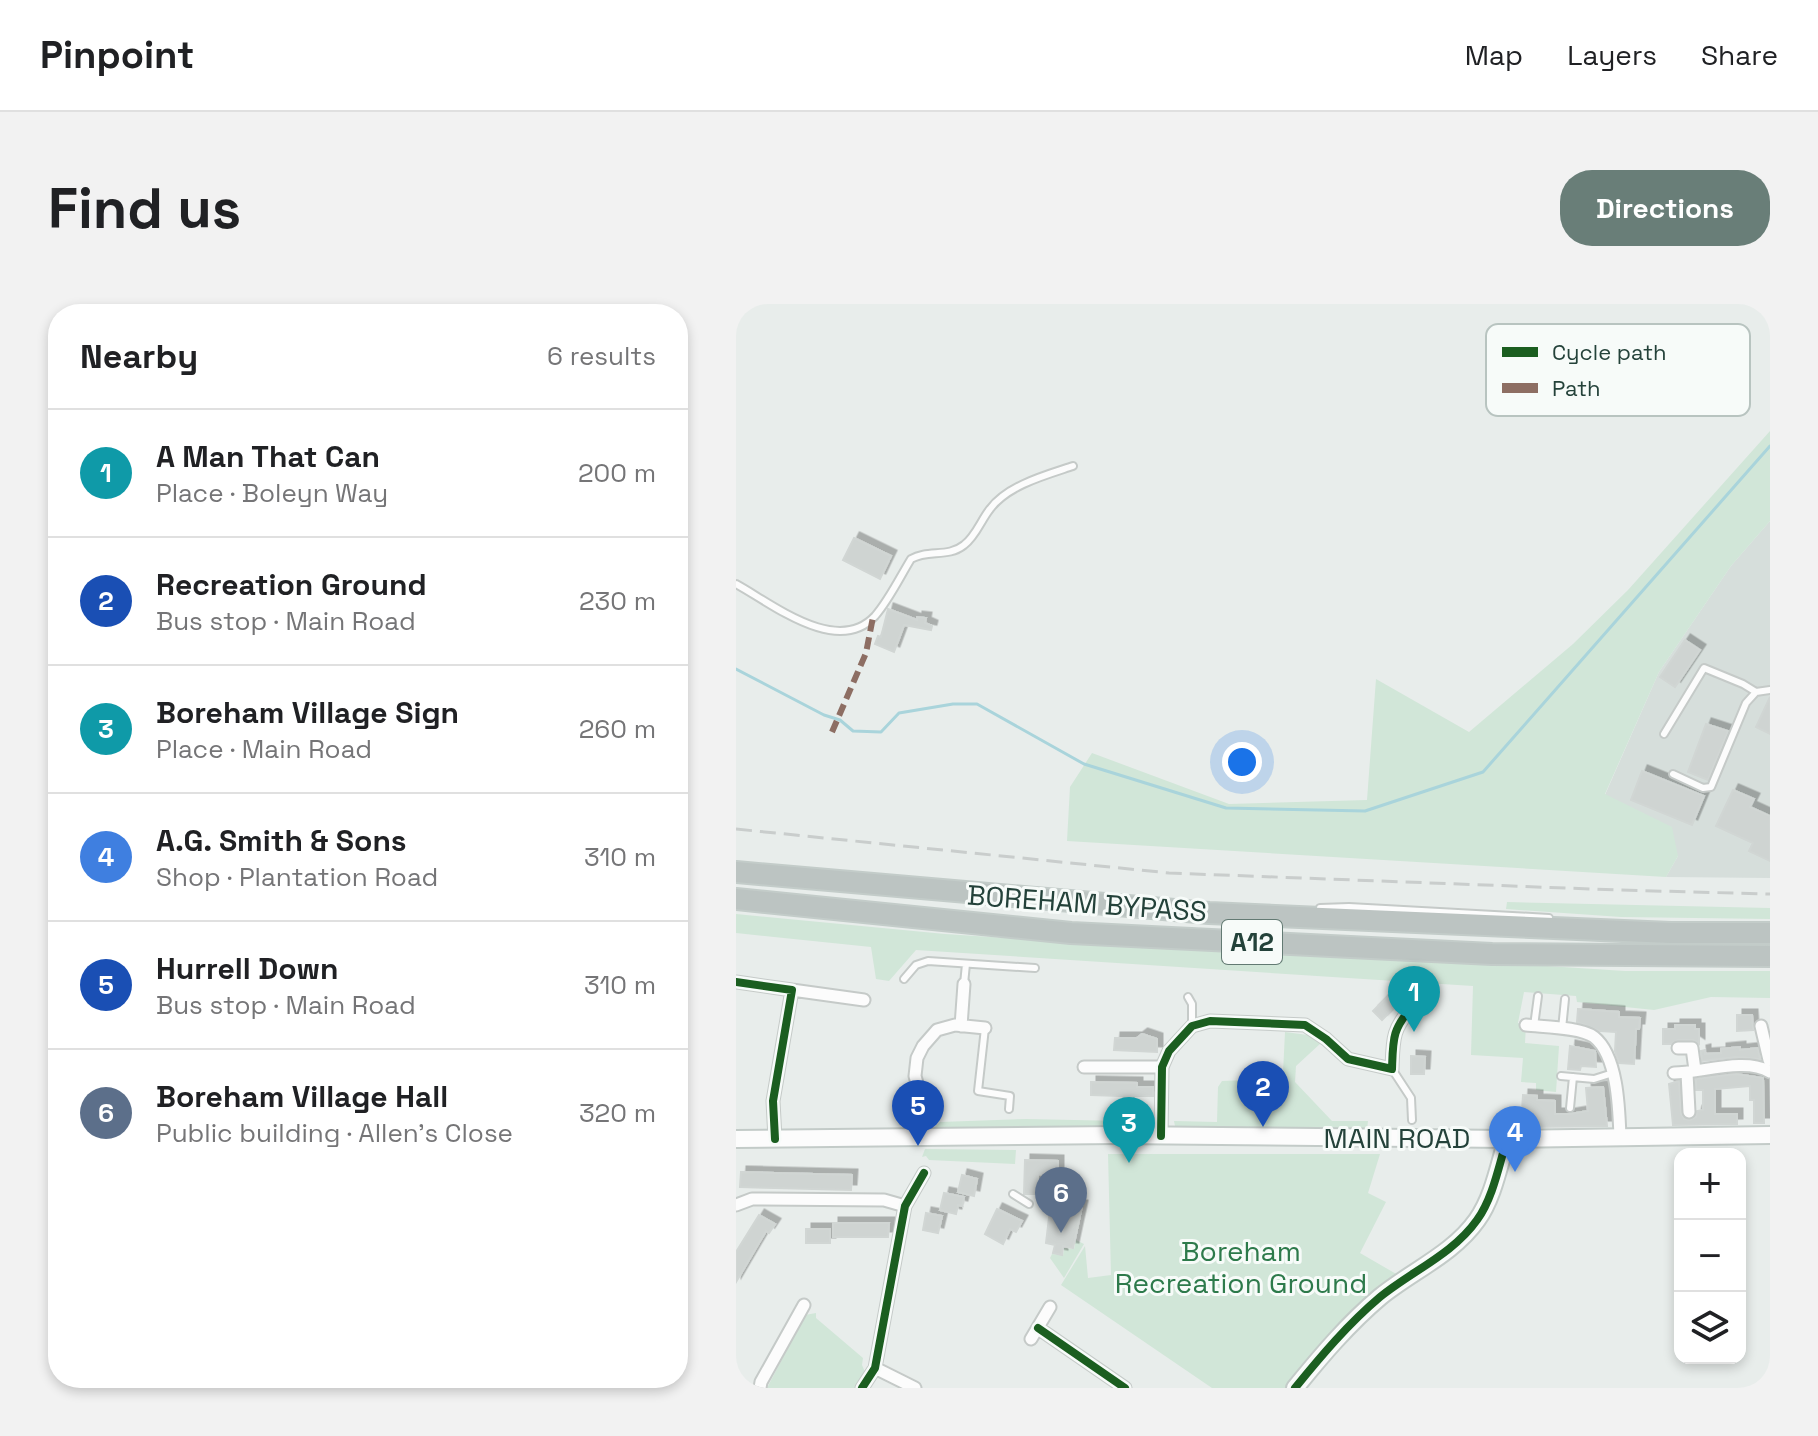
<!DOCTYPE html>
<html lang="en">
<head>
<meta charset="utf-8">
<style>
  body { margin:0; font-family:"Space Grotesk",sans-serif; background:#f2f2f2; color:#202124 }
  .controls { position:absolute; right:24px; bottom:24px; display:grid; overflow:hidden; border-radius:16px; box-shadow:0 4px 12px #0003 }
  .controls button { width:72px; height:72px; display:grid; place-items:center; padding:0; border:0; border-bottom:2px solid #e0e0e0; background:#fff; color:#202124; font:40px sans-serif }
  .you { position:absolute; left:506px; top:458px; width:28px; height:28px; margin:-20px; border:6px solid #fff; border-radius:50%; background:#1a73e8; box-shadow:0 0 0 12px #1a73e833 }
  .badge { display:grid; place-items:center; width:52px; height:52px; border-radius:50%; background:#697e78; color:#fff; font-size:26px; font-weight:700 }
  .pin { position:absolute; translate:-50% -66px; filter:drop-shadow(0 2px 4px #0008) }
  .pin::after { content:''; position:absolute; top:42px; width:28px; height:24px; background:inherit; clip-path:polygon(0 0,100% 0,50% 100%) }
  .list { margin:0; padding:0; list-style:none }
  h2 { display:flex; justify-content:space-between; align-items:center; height:104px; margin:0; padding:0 32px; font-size:34px }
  h2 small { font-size:26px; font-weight:400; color:#757577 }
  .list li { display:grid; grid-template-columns:52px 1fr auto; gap:24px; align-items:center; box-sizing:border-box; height:128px; padding:0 32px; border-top:2px solid #e0e0e0 }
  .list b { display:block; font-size:30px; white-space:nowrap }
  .list p { margin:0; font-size:26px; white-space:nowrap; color:#757577 }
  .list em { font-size:26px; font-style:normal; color:#757577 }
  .icon { flex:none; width:44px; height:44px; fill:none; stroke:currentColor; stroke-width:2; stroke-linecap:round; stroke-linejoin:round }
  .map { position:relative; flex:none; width:1034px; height:1084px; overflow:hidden; border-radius:32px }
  header { display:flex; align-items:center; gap:48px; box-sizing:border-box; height:112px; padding:0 40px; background:#fff; border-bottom:2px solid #e0e0e0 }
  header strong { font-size:38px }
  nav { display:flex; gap:44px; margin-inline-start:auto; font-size:28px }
  .intro { display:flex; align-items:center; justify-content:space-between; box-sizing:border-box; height:192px; padding:0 48px }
  h1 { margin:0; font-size:56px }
  .button { padding:20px 36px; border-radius:32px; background:#697e78; color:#fff; font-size:28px; font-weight:700 }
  main { display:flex; gap:48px; padding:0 48px }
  aside { flex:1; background:#fff; border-radius:32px; box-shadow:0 4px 12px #0003 }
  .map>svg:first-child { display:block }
  .built { fill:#d6dedb }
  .green { fill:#d1e6d8 }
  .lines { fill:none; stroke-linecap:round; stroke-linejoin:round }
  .stream { stroke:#a9d4db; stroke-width:3 }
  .building { fill:#cfd4d2; stroke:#d1d6d4; stroke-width:2; filter:url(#shadow) }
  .lane-casing { stroke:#c5cac8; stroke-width:10 }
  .street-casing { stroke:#c5cac8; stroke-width:15 }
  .secondary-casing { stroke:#c3cbc8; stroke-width:20 }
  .highway-casing { stroke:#c3ccc9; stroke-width:24 }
  .lane { stroke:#fcfcfc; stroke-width:6 }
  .street { stroke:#fcfcfc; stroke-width:11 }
  .secondary { stroke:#fcfcfc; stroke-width:16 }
  .highway { stroke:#bcc4c2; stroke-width:20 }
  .rail { stroke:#c9cdcc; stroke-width:3; stroke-dasharray:16 8; stroke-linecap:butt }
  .quiet { stroke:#8d6e63; stroke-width:6; stroke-dasharray:12 6; stroke-linecap:butt }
  .cycleway-casing { stroke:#f7fbf9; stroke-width:13 }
  .cycleway { stroke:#1b5e20; stroke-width:8 }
  .labels { text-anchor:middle; stroke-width:6; stroke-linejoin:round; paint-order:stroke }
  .shield { fill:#f7fbf9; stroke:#637a73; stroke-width:2 }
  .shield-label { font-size:26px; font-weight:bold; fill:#24423a }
  .street-label { font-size:28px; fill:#24423a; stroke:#f7fbf9 }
  .park-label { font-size:28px; fill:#2d7a4b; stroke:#f7fbf9 }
  .key { fill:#f7fbf9; stroke:#b8c4c0; stroke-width:2 }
  .key-label { font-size:22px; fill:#24423a }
</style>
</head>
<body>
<header>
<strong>Pinpoint</strong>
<nav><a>Map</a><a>Layers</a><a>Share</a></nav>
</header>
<div class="intro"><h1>Find us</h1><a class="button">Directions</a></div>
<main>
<aside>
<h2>Nearby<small>6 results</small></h2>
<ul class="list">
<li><span class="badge" style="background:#0f9aa8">1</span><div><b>A Man That Can</b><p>Place · Boleyn Way</p></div><em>200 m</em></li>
<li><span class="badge" style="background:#1a4fb4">2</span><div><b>Recreation Ground</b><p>Bus stop · Main Road</p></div><em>230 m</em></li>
<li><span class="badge" style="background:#0f9aa8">3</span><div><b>Boreham Village Sign</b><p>Place · Main Road</p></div><em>260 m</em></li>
<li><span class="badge" style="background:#3f7fe0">4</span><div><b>A.G. Smith &amp; Sons</b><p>Shop · Plantation Road</p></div><em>310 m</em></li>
<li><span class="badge" style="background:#1a4fb4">5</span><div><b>Hurrell Down</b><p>Bus stop · Main Road</p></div><em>310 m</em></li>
<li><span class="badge" style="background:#5c6f8a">6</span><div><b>Boreham Village Hall</b><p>Public building · Allen's Close</p></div><em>320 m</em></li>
</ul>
</aside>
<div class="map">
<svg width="1034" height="1084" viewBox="0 0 1034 1084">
  <defs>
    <filter id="shadow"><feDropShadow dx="5.5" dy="-5.5" stdDeviation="0" flood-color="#0004"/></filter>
  </defs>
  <rect width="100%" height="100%" fill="#e8edeb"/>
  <path class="built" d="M1034 217V574L930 573 942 552 869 491 923 368 995 262Z"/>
  <path class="green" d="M1034 127V217L995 262 923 368 869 490 936 523 942 552 930 573 331 537 334 483 356 449 493 500 631 496 640 375 733 428 837 340 892 286Z
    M771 598 1034 604V615L885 613 770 605Z
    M0 610 209 630 488 648 703 655 889 667H1034V694L975 693 918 706 841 698 840 692 788 688 782 719 790 721 789 739 823 742 820 788 800 786V779L785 778 787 754 735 751 737 682 180 646 153 677 140 675 135 643 0 629Z
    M549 728 572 731 585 739 560 762 559 778 596 817H632L631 826 554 828 531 823 488 827 439 822 438 817 481 818 482 783 486 777 536 775 547 769Z
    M290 815 387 817 403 815 410 817 407 824 201 827 198 824 204 818Z
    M189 845 280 846 279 860 193 856 190 852 186 853Z
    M372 850H644L632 889 650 898 624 949 662 971 552 1084H476L325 981 349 942 352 974 375 971Z
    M340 936 348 940 328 974 314 954 316 950 327 951 328 944 338 945Z
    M80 1009V1014L127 1054 126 1061 129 1068 124 1084H31L69 1011Z"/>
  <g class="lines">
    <path class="stream" d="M0 365 88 411 104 416 117 427 145 428 163 409 217 400H241L348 460 490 504 629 507 747 468 1034 142"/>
  </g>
  <path class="building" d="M118 234 155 252 144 275 107 256Z
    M152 305 181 316V313L190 314 189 319 196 322 195 326 168 321 158 348 139 340 142 332 145 333Z
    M949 336 964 346 939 383 924 373Z
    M1034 393V430L1020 423Z
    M970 420 992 427 972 476 952 468Z
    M906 467 968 492 956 521 895 496Z
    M997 486 1018 495 1014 503 1034 512V557L1013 547 1017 539 980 522Z
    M660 689 666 696 646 716 637 707 651 693 653 695Z
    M842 705 883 708V713L904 714 903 725H900L898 760 883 759 879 747 880 728 864 727 841 718Z
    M1001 711H1016L1017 726 1001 727Z
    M939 721H959V725H963V740L957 736H942L935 740H927V725H939Z
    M406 730 421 735V748L378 746 379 734H401Z
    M834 742 859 747 860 763 845 762 844 766 832 765Z
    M1004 743V746L1022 744 1024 755 1000 753 966 757 965 747 969 746V750L985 749V745Z
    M675 752 689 753 688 770H675Z
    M1000 770 1027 774 1028 819H1018V796H1014V782L979 785V810H1001V820L937 821 933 780 943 777 945 809 948 815 954 816 960 813 961 807 967 806V786H960V775Z
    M355 778 401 779V783H417V792H396L392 798 386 792 355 791Z
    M867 783 871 822 785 823 787 791 801 792V796L819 797V810H834L852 807 850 784Z
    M289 856 322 857V871L302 870V890H288Z
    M5 868 116 871 115 886 4 883Z
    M226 871 241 875 238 892 222 888Z
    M208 889 228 893 226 902 222 901 220 910 204 906Z
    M315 897 346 902 337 944 327 942 326 951 317 949 319 941 310 939Z
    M261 905 286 917 280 928 274 925 267 940 249 930Z
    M190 909 206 912 202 929 187 926Z
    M23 911 39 920 33 929 30 927 0 978V948Z
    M97 919H153L152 933H97Z
    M70 925H94V939H70Z"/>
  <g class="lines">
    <defs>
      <path id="lane" d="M0 280C35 299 101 353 139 312 153 296 164 273 175 255 192 245 212 254 228 241 240 232 245 216 254 205 272 181 310 171 337 162
        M928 430 968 364 1007 380 1020 388
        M937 470 967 484 975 483 1010 399 1020 388 1034 386
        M584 604 613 603 813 614
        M168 675 180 661 192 657 299 664
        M228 680 230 660
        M452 693 456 700V722
        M798 722 802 692
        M249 724 242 787 274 792 273 805
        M826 725 829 695
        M656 765 675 794 676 816
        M825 772 858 775 877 769
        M834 804 837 773
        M277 890 293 900"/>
      <path id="street" d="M0 678 56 686 37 797 39 835
        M56 686 128 696
        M790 721C807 723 845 723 858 733 882 752 883 806 884 834
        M225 722 228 680
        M1025 722 1033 756
        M942 744H956L959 766
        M348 763H426
        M938 769C964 769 1010 753 1034 768
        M951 769 953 808
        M425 832 426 763 433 747 456 722 474 717 569 721 590 735 612 755 656 765C657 735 656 725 677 702
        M187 834 184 790 179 772 181 754 187 742 201 726 219 721 249 724
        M0 901 16 895 148 896 169 902
        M302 1024 389 1084
        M295 1035 314 1003
        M139 1064 179 1084
        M24 1084 25 1078 68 1001
        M126 1084 139 1064 169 902 188 869"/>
      <path id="secondary" d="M0 835 381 831 771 835 1034 831
        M559 1084C585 1052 612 1020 644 993 676 967 717 950 741 916 757 894 763 861 771 835"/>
      <path id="highway" d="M0 568 473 609 935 629H1034
        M0 595 335 629 756 650 1034 652"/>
    </defs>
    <use href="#lane" class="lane-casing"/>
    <use href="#street" class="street-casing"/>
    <use href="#secondary" class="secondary-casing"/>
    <use href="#highway" class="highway-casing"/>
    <use href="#lane" class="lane"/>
    <use href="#street" class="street"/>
    <use href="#secondary" class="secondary"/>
    <use href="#highway" class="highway"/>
    <path class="rail" d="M0 525 433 569 881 586 1034 590"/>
    <path class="quiet" d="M96 428 130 349 137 313"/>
    <defs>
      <path id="cycleway" d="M0 678 56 686 37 797 39 835
        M425 832 426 763 433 747 456 722 474 717 569 721 590 735 612 755 656 765C657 735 656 725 677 702
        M302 1024 389 1084
        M126 1084 139 1064 169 902 188 869
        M559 1084C585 1052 612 1020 644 993 676 967 717 950 741 916 757 894 763 861 771 835"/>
    </defs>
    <use href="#cycleway" class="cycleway-casing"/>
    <use href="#cycleway" class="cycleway"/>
  </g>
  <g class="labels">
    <rect class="shield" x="486" y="616" width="60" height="44" rx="6"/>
    <g class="shield-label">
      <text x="516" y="647">A12</text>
    </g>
    <g class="street-label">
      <text transform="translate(351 599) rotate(4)" y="10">BOREHAM BYPASS</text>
      <text x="661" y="844">MAIN ROAD</text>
    </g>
    <g class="park-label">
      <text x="505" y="957">Boreham<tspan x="505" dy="32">Recreation Ground</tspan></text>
    </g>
  </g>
  <rect x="750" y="20" width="264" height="92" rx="12" class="key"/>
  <rect x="766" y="43" width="36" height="10" fill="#1b5e20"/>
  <rect x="766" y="79" width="36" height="10" fill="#8d6e63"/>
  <g class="key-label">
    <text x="816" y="56">Cycle path</text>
    <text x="816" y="92">Path</text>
  </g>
</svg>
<div class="controls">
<button>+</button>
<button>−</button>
<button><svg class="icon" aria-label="layers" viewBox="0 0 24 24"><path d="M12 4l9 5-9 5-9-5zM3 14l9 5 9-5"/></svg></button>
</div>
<div class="you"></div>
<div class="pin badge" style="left:678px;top:728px;background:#0f9aa8">1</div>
<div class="pin badge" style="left:527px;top:823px;background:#1a4fb4">2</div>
<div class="pin badge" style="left:393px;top:859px;background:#0f9aa8">3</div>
<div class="pin badge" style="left:779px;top:868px;background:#3f7fe0">4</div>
<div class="pin badge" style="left:182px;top:842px;background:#1a4fb4">5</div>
<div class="pin badge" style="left:325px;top:929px;background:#5c6f8a">6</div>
</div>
</main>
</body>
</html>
